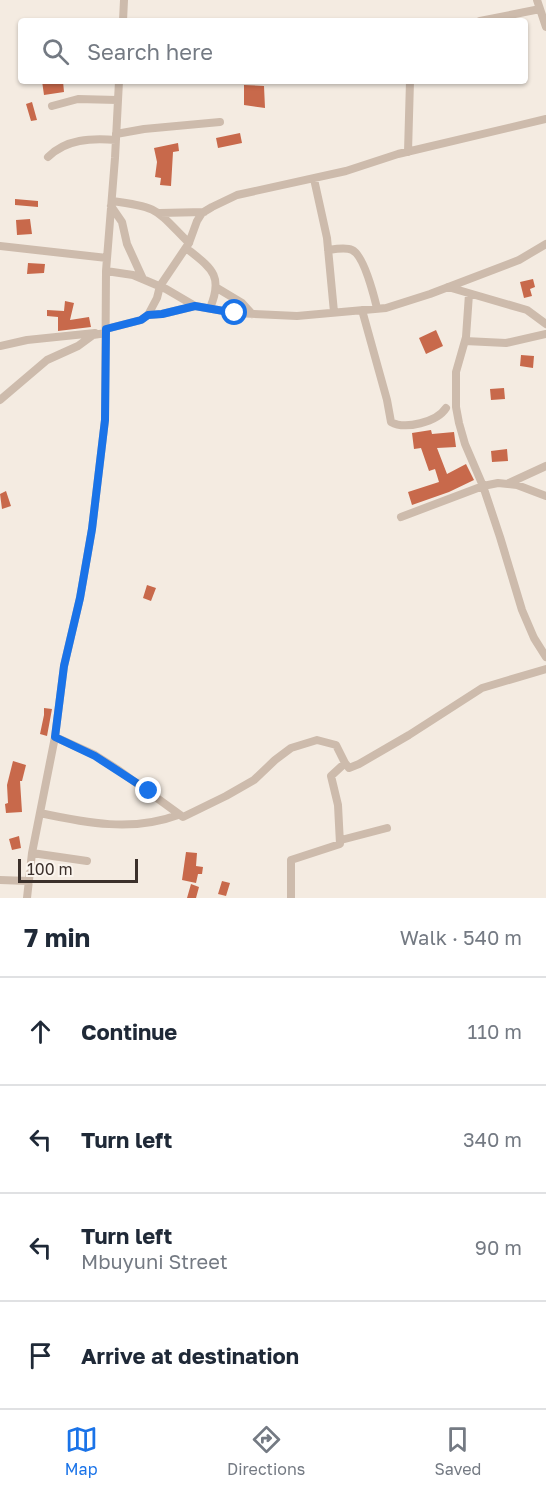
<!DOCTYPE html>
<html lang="en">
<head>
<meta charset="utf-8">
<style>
  body { margin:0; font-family:"Golos Text",sans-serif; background:#f6f6f7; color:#1f2937 }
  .scale { position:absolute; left:18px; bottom:15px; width:120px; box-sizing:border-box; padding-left:6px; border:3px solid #3b302b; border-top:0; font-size:16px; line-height:21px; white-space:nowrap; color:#3b302b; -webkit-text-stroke:4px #fbf5ee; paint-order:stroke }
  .stop { position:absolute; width:18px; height:18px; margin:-14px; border:4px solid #1a73e8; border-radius:50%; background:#fff }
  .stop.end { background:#1a73e8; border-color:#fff; box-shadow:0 2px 6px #0008 }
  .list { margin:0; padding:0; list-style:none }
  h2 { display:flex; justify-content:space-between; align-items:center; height:78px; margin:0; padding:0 24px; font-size:26px }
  h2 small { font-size:20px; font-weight:400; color:#747a83 }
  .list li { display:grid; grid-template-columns:39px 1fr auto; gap:18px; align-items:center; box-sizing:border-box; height:108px; padding:0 24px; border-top:2px solid #e0e1e3 }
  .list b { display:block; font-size:22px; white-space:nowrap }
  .list p { margin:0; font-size:20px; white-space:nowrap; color:#747a83 }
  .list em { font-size:20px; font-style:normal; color:#747a83 }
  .icon { flex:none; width:33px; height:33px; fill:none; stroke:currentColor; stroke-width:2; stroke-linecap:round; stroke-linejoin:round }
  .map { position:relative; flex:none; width:546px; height:898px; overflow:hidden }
  .search { position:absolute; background:#fff; box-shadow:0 2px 4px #0004; left:18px; right:18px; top:18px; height:66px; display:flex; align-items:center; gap:15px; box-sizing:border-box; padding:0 21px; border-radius:6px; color:#747a83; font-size:22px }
  .sheet { height:510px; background:#fff }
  nav { display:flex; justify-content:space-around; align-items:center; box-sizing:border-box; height:84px; border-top:2px solid #e0e1e3; background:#fff; font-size:16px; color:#747a83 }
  nav a { display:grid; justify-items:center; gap:3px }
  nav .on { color:#1a73e8 }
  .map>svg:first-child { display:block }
  .building { fill:#c8694b }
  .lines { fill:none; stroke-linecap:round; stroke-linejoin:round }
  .street { stroke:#cdbbac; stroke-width:8 }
  .route { stroke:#1a73e8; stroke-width:8 }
</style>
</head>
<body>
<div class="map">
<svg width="546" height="898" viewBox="0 0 546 898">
  <rect width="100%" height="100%" fill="#f4ebe1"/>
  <path class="building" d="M42 81H63L64 92 44 95Z
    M244 85 264 86 265 108 244 105Z
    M32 102 37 120 31 121 26 104Z
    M240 133 242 143 218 148 216 138Z
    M178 143 179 151 173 152 171 186 160 185 161 178 155 177 157 162 154 148Z
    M15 199 38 201V207L15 205Z
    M30 219 32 234 17 235 16 220Z
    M28 263 45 264 44 273 27 274Z
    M533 279 535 287 530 289 532 296 524 298 520 282Z
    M65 301 74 303 70 320 89 317 91 327 58 331V317L47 316V310L64 311Z
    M436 330 443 346 426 354 419 338Z
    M521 355 534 356 533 368 520 366Z
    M504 388 505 399 491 400 490 389Z
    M431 430 432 434 454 432 456 447 437 448 447 474 466 464 474 480 449 492 412 505 408 492 439 482 435 469 429 471 421 448 414 449 412 433Z
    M507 449 508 461 492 462 491 451Z
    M6 491 11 506 2 509 0 494Z
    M147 585 156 588 151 601 143 598Z
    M44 708 52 709 47 736 40 734 44 715Z
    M13 761 26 765 22 781H20L22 812 6 813 5 804 8 803 7 785Z
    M19 836 21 848 12 850 9 839Z
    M186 852 197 853 196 866 203 867 202 874H198L196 883 182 880Z
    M222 881 230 883 226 896 218 894Z
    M191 884 199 887 196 898H187Z"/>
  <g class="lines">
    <path class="street" d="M537 0 546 27
      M123 21 124 0
      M480 21 540 9
      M52 106 78 99 117 100
      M116 134 144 129 220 122
      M408 152 410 81
      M48 157C66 139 91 138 116 140
      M314 179 327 238 334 312
      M112 201C160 207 156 210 189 243
      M111 206 122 222 127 244 143 279
      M160 213 204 212
      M0 246 107 258
      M186 248C211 268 224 275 210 308
      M328 250C335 249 346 247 352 250 364 255 374 296 377 308
      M106 271 133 275 166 289 195 306 235 313 297 316 386 308 430 294 519 260 546 244
      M448 287 527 310 546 324
      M217 288 242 303 252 314
      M469 294 466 337 456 372V407L459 423 465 444 483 486 500 537 522 610 534 638 546 657
      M362 310 387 400 391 422C405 430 437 422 446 408
      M148 315 162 314 195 306
      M106 329 141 320 148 315 157 298 160 286 189 243 197 221 202 213 212 207 237 195 346 171 398 154 546 119
      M465 341 506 343 546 334
      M0 346 27 340 95 333
      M0 400 47 360 78 346 93 335 106 333
      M509 483 546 466
      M401 517 483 486 498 483 517 485 546 496
      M55 737 95 755 117 769 183 817 226 796 254 780 275 760 291 748 317 740 336 745 345 763 349 768 359 764 409 735 482 688 546 669
      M40 813C86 823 133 832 178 815
      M341 840 387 828
      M32 853 87 861
      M0 880 29 881
      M27 898 32 853 55 737 64 666 80 598 92 529 105 420 106 271 115 158 119 81
      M291 898V860L340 844 338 805 331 776 345 763"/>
  </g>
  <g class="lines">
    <path class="route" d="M149 791 95 756 55 737 64 666 80 598 92 529 105 420 106 329 141 320 148 315 162 314 195 306 235 313"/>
  </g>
</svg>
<div class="scale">100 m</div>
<div class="stop" style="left:235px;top:313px"></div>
<div class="stop end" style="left:149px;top:791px"></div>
<div class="search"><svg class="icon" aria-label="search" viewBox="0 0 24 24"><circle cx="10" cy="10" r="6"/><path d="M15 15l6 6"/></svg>Search here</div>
</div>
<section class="sheet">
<h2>7 min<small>Walk · 540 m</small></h2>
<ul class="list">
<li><svg class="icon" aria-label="ahead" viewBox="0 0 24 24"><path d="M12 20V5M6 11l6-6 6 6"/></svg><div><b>Continue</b></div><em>110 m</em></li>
<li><svg class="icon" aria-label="left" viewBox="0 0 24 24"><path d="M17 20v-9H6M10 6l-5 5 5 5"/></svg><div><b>Turn left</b></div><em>340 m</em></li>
<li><svg class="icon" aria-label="left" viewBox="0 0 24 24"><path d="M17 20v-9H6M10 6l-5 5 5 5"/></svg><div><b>Turn left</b><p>Mbuyuni Street</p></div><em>90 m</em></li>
<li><svg class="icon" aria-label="arrive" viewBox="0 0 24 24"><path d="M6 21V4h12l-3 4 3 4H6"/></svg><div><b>Arrive at destination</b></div></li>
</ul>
</section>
<nav>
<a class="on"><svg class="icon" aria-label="map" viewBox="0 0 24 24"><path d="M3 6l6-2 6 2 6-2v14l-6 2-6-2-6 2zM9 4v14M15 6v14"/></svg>Map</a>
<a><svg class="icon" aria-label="directions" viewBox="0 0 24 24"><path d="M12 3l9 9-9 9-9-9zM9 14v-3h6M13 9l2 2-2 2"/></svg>Directions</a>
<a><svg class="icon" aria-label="saved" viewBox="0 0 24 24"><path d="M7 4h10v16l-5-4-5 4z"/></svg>Saved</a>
</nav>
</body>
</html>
